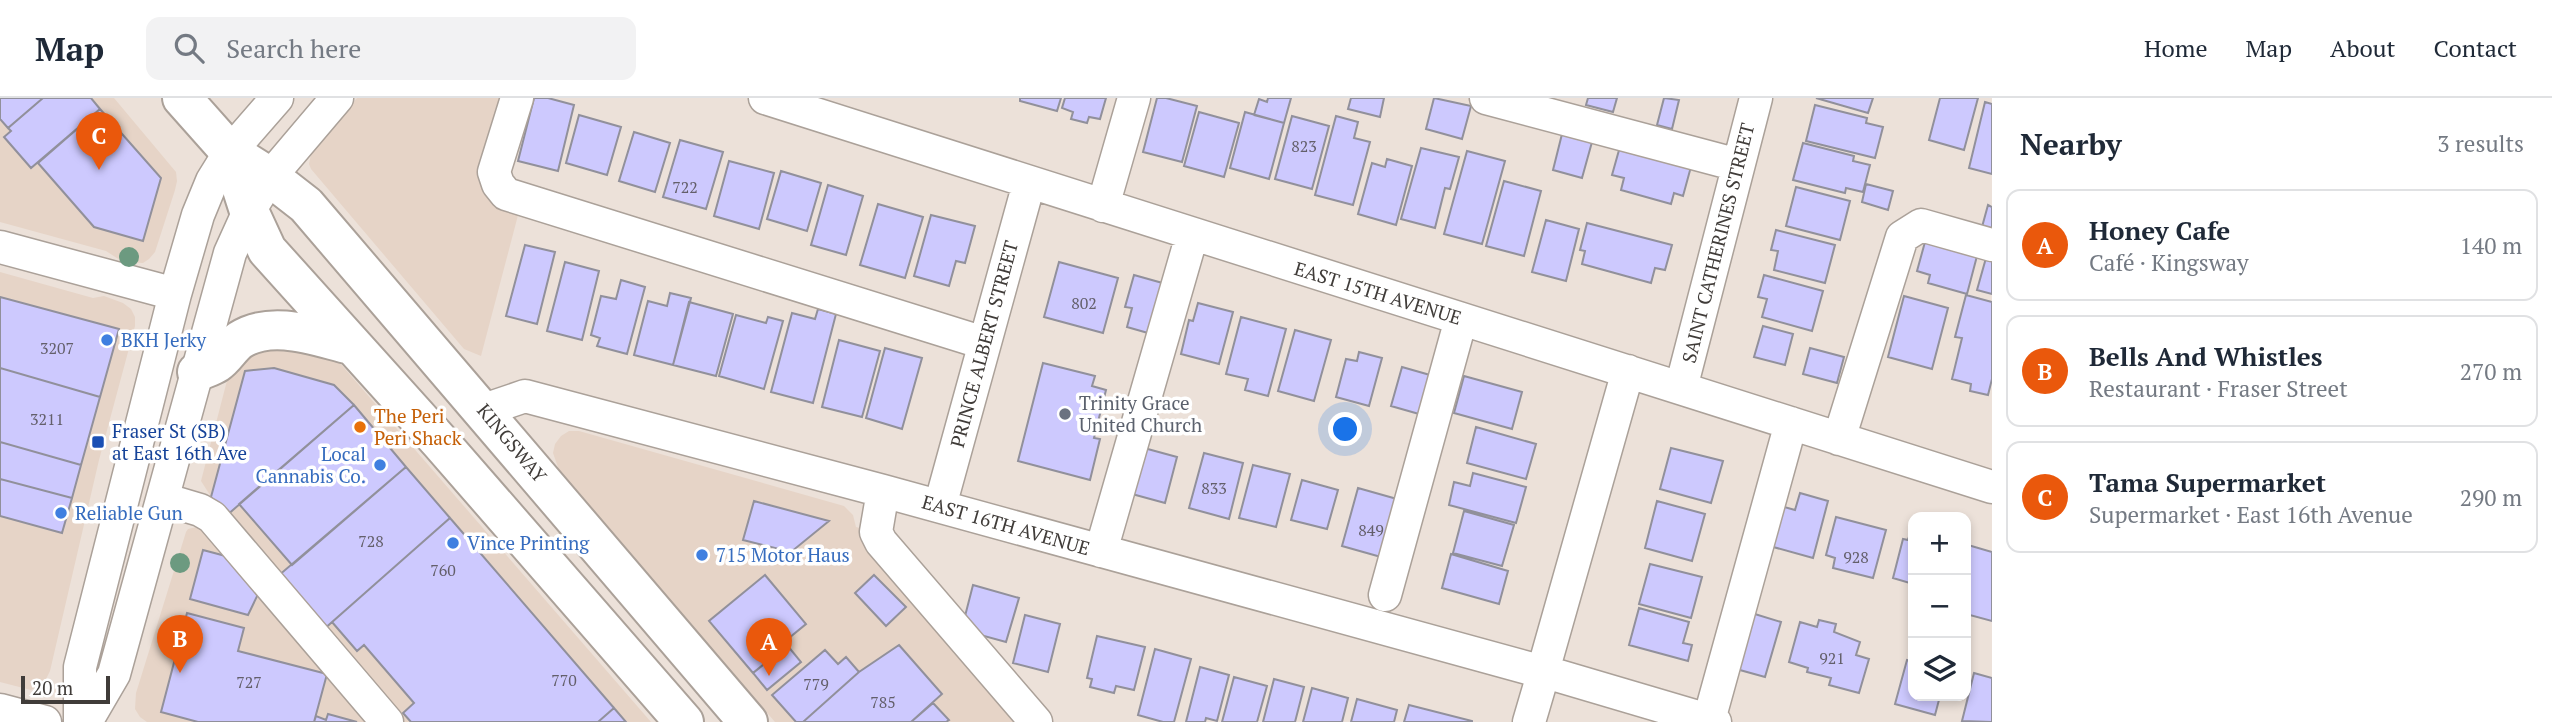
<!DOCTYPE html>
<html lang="en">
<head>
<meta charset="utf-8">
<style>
  body { margin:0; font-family:"PT Serif",serif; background:#f2f2f3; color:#1f2937 }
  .controls { position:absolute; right:21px; bottom:21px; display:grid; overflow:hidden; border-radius:14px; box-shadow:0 4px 10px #0003 }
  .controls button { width:63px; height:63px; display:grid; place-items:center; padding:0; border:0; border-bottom:2px solid #e0e1e3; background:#fff; color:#1f2937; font:35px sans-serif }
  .scale { position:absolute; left:21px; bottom:18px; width:89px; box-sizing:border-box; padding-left:7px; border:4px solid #403c39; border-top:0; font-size:19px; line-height:24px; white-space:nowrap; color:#403c39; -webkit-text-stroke:5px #fff; paint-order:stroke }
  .you { position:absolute; left:1346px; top:332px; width:24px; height:24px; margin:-18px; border:5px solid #fff; border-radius:50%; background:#1a73e8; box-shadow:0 0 0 10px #1a73e833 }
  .badge { display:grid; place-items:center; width:46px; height:46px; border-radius:50%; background:#ea580c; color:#fff; font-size:23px; font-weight:700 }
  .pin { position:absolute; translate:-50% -58px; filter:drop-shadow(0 2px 4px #0008) }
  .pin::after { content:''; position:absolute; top:37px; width:24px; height:21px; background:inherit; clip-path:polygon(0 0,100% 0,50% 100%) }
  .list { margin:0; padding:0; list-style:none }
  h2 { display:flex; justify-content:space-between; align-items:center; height:91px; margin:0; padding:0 28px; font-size:30px }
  h2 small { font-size:23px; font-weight:400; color:#747a83 }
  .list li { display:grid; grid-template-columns:46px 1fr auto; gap:21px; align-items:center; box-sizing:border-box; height:112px; margin:0 14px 14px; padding:0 14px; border:2px solid #e0e1e3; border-radius:14px }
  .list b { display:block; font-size:26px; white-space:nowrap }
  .list p { margin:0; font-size:23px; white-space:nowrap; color:#747a83 }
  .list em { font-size:23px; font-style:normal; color:#747a83 }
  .icon { flex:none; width:38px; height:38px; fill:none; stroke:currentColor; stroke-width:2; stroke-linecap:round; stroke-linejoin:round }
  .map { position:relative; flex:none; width:1992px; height:624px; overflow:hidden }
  header { display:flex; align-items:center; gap:42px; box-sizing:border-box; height:98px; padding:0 35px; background:#fff; border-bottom:2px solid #e0e1e3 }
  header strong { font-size:33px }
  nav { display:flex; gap:38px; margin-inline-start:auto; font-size:24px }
  .search { width:490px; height:63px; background:#f2f2f3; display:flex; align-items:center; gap:18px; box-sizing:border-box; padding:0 24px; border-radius:14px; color:#747a83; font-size:26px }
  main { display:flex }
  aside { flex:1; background:#fff }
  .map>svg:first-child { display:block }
  .built { fill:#e6d4c7 }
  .building { fill:#cdc9fe; stroke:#91909b; stroke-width:2 }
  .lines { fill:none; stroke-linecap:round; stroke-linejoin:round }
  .minor-casing { stroke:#aba199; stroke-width:35 }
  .major-casing { stroke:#aba199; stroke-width:42 }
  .minor { stroke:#fff; stroke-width:32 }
  .major { stroke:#fff; stroke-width:38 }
  .tree { fill:#6c9a80 }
  .shop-dot { fill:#3f7fe0; stroke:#fff; stroke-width:2.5 }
  .worship-dot { fill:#6b7280; stroke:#fff; stroke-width:2.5 }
  .food-dot { fill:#e8710a; stroke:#fff; stroke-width:2.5 }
  .transit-dot { fill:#1a4fb4; stroke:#fff; stroke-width:2.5 }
  .labels { text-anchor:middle; stroke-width:7; stroke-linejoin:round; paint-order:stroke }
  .number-label { font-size:16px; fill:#635f6a }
  .street-label { font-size:19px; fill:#403c39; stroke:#fff }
  .shop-label { font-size:19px; fill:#366cbe; stroke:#fff; text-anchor:start }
  .worship-label { font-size:19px; fill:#5b616d; stroke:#fff; text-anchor:start }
  .food-label { font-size:19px; fill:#c56008; stroke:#fff; text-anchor:start }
  .transit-label { font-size:19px; fill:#164399; stroke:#fff; text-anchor:start }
</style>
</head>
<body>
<header>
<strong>Map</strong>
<div class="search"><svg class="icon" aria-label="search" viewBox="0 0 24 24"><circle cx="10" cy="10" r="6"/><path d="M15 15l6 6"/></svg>Search here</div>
<nav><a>Home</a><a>Map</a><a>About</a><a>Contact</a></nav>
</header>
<main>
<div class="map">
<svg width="1992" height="624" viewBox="0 0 1992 624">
  <rect width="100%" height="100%" fill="#ece1d9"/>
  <path class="built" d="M0 0H114L176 74 177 83 175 92 155 154 149 161 143 165 123 164 106 153 0 124Z
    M357 0H517L494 74 522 102 481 258 464 251 311 71 309 66 311 56Z
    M0 174 93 200 104 198 123 205 131 211 135 219V228L99 362 50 573 45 583 31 592 0 584Z
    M272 245 339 264 651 624H147L140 619 135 611 136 595 186 434 188 431 201 428 210 397 201 383 230 271 239 262Z
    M569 333H579L844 408 853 417 856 429 876 434 1036 624H775L560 375 553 355 555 346 561 338Z"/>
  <path class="building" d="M0 0H43L8 30 0 21Z
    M43 0H91L100 11 31 70 4 39 11 33 8 30Z
    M534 0H548L574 7 558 73 518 63Z
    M1020 0H1061L1057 13 1020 3Z
    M1065 0H1106L1100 21 1089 19 1087 25 1071 21 1073 14 1062 10Z
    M1157 0H1166L1197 8 1182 64 1143 54Z
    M1268 0H1291L1284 25 1254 17 1259 1 1267 4Z
    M1351 0H1384L1380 19 1348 11Z
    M1434 0 1471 8 1462 41 1426 31Z
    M1588 0H1617L1613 14 1586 7Z
    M1664 0 1679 2 1672 31 1657 27Z
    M1816 0H1873L1868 15Z
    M1940 0H1978L1964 52 1929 42Z
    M1985 4 1992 6V76L1969 70Z
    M1815 7 1867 20 1866 25 1883 29 1875 60 1806 43Z
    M100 11 161 80 143 143 94 129 38 65Z
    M1199 14 1239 25 1224 79 1184 68Z
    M1245 14 1284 25 1269 81 1230 70Z
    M579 17 621 29 607 77 566 65Z
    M1292 18 1329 28 1312 91 1275 81Z
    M1336 18 1358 24 1354 40 1370 44 1353 107 1315 97Z
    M634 34 670 45 655 94 619 83Z
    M1562 36 1592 44 1582 80 1553 72Z
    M680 42 723 54 706 111 663 99Z
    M1621 45 1692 65 1683 98 1674 95 1671 106 1621 92 1624 80 1612 77Z
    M1803 45 1854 58 1853 63 1870 67 1863 94 1846 90 1845 95 1793 82Z
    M1421 50 1459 59 1450 91 1445 90 1435 130 1401 121Z
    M1467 53 1505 63 1482 146 1444 136Z
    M1387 61 1412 68 1396 127 1358 116 1372 65 1385 69Z
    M729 63 774 75 759 131 714 118Z
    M781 73 821 85 807 133 767 121Z
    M1504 83 1541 93 1524 158 1486 148Z
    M1866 86 1893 93 1888 112 1862 104Z
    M828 87 863 98 846 157 811 147Z
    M1796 89 1850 103 1840 142 1786 128Z
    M878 106 923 119 905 180 860 167Z
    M1988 107 1992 109V131L1982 129Z
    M931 117 975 128 965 165 956 163 949 188 914 178Z
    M1546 122 1579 131 1566 183 1532 174Z
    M1587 125 1672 147 1665 172 1655 170 1651 185 1582 166 1585 153 1580 152Z
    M1776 132 1835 147 1825 185 1774 172 1778 153 1771 152Z
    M1925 144 1977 158 1967 196 1928 185 1930 177 1917 173Z
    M525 147 555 154 537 226 506 218Z
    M1986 160 1992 161V196L1977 192Z
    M565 164 599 173 582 242 547 233Z
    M1059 164 1118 180 1103 235 1044 219Z
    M1134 177 1166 186 1148 235 1127 229 1132 210 1125 209Z
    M1764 177 1823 193 1812 233 1762 219 1767 201 1758 199Z
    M621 182 645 189 627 256 597 248 600 240 591 237 601 198 616 201Z
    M670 195 691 200 673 267 634 257 648 203 667 208Z
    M1966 197 1992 204V281L1988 297 1970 293 1971 286 1952 281 1962 240 1955 239Z
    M1904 198 1948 210 1932 271 1888 259Z
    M0 199 119 231 100 299 0 270Z
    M689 204 733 216 716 278 673 267Z
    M1198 205 1233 214 1219 266 1181 256 1189 222 1193 223Z
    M818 211 836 216 813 305 771 294 792 215 815 221Z
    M736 217 766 225 768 219 783 223 764 291 719 278Z
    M1241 219 1286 231 1268 298 1245 292 1248 281 1226 276Z
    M1763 228 1793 236 1785 267 1754 259Z
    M1295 232 1331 242 1314 303 1278 293Z
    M839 242 880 253 862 319 822 309Z
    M885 250 922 260 902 331 866 320Z
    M1810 250 1844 259 1837 285 1803 276Z
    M1359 254 1382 260 1369 308 1336 299 1346 261 1357 263Z
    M1043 265 1095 278 1092 288 1106 292 1094 340 1100 341 1090 382 1018 363Z
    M1402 269 1437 279 1426 318 1391 308Z
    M0 270 100 299 81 367 0 344Z
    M274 270 334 287 354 307 226 418 211 399 245 273Z
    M1464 278 1522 294 1512 331 1454 315Z
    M354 307 406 369 292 467 239 406Z
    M1476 329 1536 346 1526 381 1467 365Z
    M0 344 81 367 72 400 0 381Z
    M1144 350 1177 359 1165 405 1132 396Z
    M1671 350 1723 363 1711 405 1660 391Z
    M1204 355 1243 365 1229 421 1189 410Z
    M1253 367 1290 376 1276 429 1239 420Z
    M406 369 450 420 323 532 278 478Z
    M1473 375 1526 389 1516 425 1449 407 1454 384 1470 388Z
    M0 381 72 400 62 435 0 418Z
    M1302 382 1338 392 1327 431 1291 422Z
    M1358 390 1404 403 1388 461 1342 448Z
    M1800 395 1828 403 1813 460 1766 447 1777 407 1795 412Z
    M754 403 829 423 791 454 743 442Z
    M1657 403 1705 416 1692 463 1645 450Z
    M1464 413 1514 427 1502 468 1453 455Z
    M1836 419 1886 432 1873 480 1833 470 1835 460 1826 457Z
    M450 420 614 610 598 624H411L403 615 414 605 364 547 357 553 332 524Z
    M1910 435 1913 436V486L1893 480 1903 441 1908 442Z
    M1968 447 1992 454V523L1966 516V456Z
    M203 452 233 460 260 492 248 517 190 501Z
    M1451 456 1508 473 1499 506 1442 490Z
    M1650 466 1702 479 1691 520 1639 506Z
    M765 477 806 526 784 544 778 537 766 548 774 558 753 575 709 523Z
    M874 477 906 509 886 528 855 495Z
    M973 487 1019 500 1006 544 973 535 964 522Z
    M1639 510 1689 524 1683 545 1692 547 1688 563 1629 547Z
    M1745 513 1781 524 1765 579 1729 569Z
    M187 515 244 530 238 553 327 576 314 624H198L161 614Z
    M1025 517 1060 526 1048 574 1013 565Z
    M1819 522 1836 526 1834 534 1860 544 1856 557 1869 561 1859 595 1829 587 1831 580 1807 574 1808 570 1789 564 1800 524 1817 529Z
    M1097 538 1145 549 1134 592 1116 588 1114 595 1090 589 1092 581 1087 580Z
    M787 547 801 564 767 592 753 575Z
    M899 547 942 596 911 624H803L859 574Z
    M1155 551 1191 561 1174 624H1163L1138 617Z
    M825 552 838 566 846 559 859 574 803 624H796L772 597Z
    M1907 562 1913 564V598H1940L1935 617 1895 606Z
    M1200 569 1229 577 1217 623 1206 620 1205 624H1186Z
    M1974 575 1992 580V624L1962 623Z
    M1234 579 1267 588 1257 624H1222Z
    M1274 581 1304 589 1295 624H1263Z
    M1312 590 1348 600 1342 624H1303Z
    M1357 601 1397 612 1394 624H1351Z
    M933 605 949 622 946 624H911Z
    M1409 607 1472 623V624H1404Z
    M614 610 626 624H598Z
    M328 616 357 624H314L316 618 326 622Z"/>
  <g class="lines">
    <defs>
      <path id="minor" d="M517 0 494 74 498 86 506 96 984 245
        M765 0 1992 389
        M1486 0 1738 67
        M1103 108 1134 0
        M0 149 175 196
        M1681 290 1756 0
        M484 312 525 298 883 393 1528 570
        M1839 341 1902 139 1921 127 1992 147
        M883 393 876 434 881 444 1036 624
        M163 401 200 412 212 419 387 624
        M940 408 1029 85
        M1101 453 1192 137
        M1385 497 1461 221
        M1547 559 1628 273
        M1559 578 1715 624
        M0 612 45 624
        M1709 622 1791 325
        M80 624V569L175 196 198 117 212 83 230 54 277 0
        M86 624 114 576 230 155 249 113 270 79 337 0
        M1529 624 1539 590"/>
      <path id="major" d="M182 0 230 54 270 79 306 107 748 624
        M230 54 249 113 267 152 440 344 684 624
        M197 274C203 271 211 269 217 265 226 259 231 248 240 242 273 221 317 239 351 247"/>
    </defs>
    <use href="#minor" class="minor-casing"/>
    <use href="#major" class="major-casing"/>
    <use href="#minor" class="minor"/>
    <use href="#major" class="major"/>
  </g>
  <g class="tree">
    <circle cx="129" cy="159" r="10"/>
    <circle cx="180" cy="465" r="10"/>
  </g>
  <g class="shop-dot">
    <circle cx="107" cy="242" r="7"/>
    <circle cx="380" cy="367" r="7"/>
    <circle cx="61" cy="415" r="7"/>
    <circle cx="453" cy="445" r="7"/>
    <circle cx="702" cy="457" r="7"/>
  </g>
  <circle class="worship-dot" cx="1065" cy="316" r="7"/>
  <circle class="food-dot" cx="360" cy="329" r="7"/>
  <rect class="transit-dot" x="91" y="337" width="14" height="14" rx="3.5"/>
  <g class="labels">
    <g class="number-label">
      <text x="1304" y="54">823</text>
      <text x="685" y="95">722</text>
      <text x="1084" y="211">802</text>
      <text x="57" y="256">3207</text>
      <text x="47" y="327">3211</text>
      <text x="1214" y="396">833</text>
      <text x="1371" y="438">849</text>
      <text x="371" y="449">728</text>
      <text x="1856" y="465">928</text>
      <text x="443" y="478">760</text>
      <text x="1832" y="566">921</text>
      <text x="564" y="588">770</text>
      <text x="249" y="590">727</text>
      <text x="816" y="592">779</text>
      <text x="883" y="610">785</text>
    </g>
    <g class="street-label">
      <text transform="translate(1718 145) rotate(-76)" y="7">SAINT CATHERINES STREET</text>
      <text transform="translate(1378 195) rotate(17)" y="7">EAST 15TH AVENUE</text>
      <text transform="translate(984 246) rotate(-75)" y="7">PRINCE ALBERT STREET</text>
      <text transform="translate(512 345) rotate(50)" y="7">KINGSWAY</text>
      <text transform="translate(1006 427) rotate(16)" y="7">EAST 16TH AVENUE</text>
    </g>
    <g class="shop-label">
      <text x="121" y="249">BKH Jerky</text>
      <text x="366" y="363" text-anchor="end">Local<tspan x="366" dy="22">Cannabis Co.</tspan></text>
      <text x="75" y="422">Reliable Gun</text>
      <text x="467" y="452">Vince Printing</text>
      <text x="716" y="464">715 Motor Haus</text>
    </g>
    <g class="worship-label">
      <text x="1079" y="312">Trinity Grace<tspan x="1079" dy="22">United Church</tspan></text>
    </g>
    <g class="food-label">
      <text x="374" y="325">The Peri<tspan x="374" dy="22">Peri Shack</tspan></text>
    </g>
    <g class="transit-label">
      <text x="112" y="340">Fraser St (SB)<tspan x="112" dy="22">at East 16th Ave</tspan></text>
    </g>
  </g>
</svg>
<div class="controls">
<button>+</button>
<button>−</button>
<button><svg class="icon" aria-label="layers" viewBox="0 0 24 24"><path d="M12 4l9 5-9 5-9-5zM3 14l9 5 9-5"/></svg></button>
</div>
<div class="scale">20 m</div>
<div class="you"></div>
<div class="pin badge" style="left:769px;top:578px">A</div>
<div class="pin badge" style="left:180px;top:575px">B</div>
<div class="pin badge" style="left:99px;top:72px">C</div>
</div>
<aside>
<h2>Nearby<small>3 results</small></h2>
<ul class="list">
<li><span class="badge">A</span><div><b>Honey Cafe</b><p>Café · Kingsway</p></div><em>140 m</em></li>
<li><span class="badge">B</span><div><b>Bells And Whistles</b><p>Restaurant · Fraser Street</p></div><em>270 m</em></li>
<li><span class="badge">C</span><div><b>Tama Supermarket</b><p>Supermarket · East 16th Avenue</p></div><em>290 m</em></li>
</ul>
</aside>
</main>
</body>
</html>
